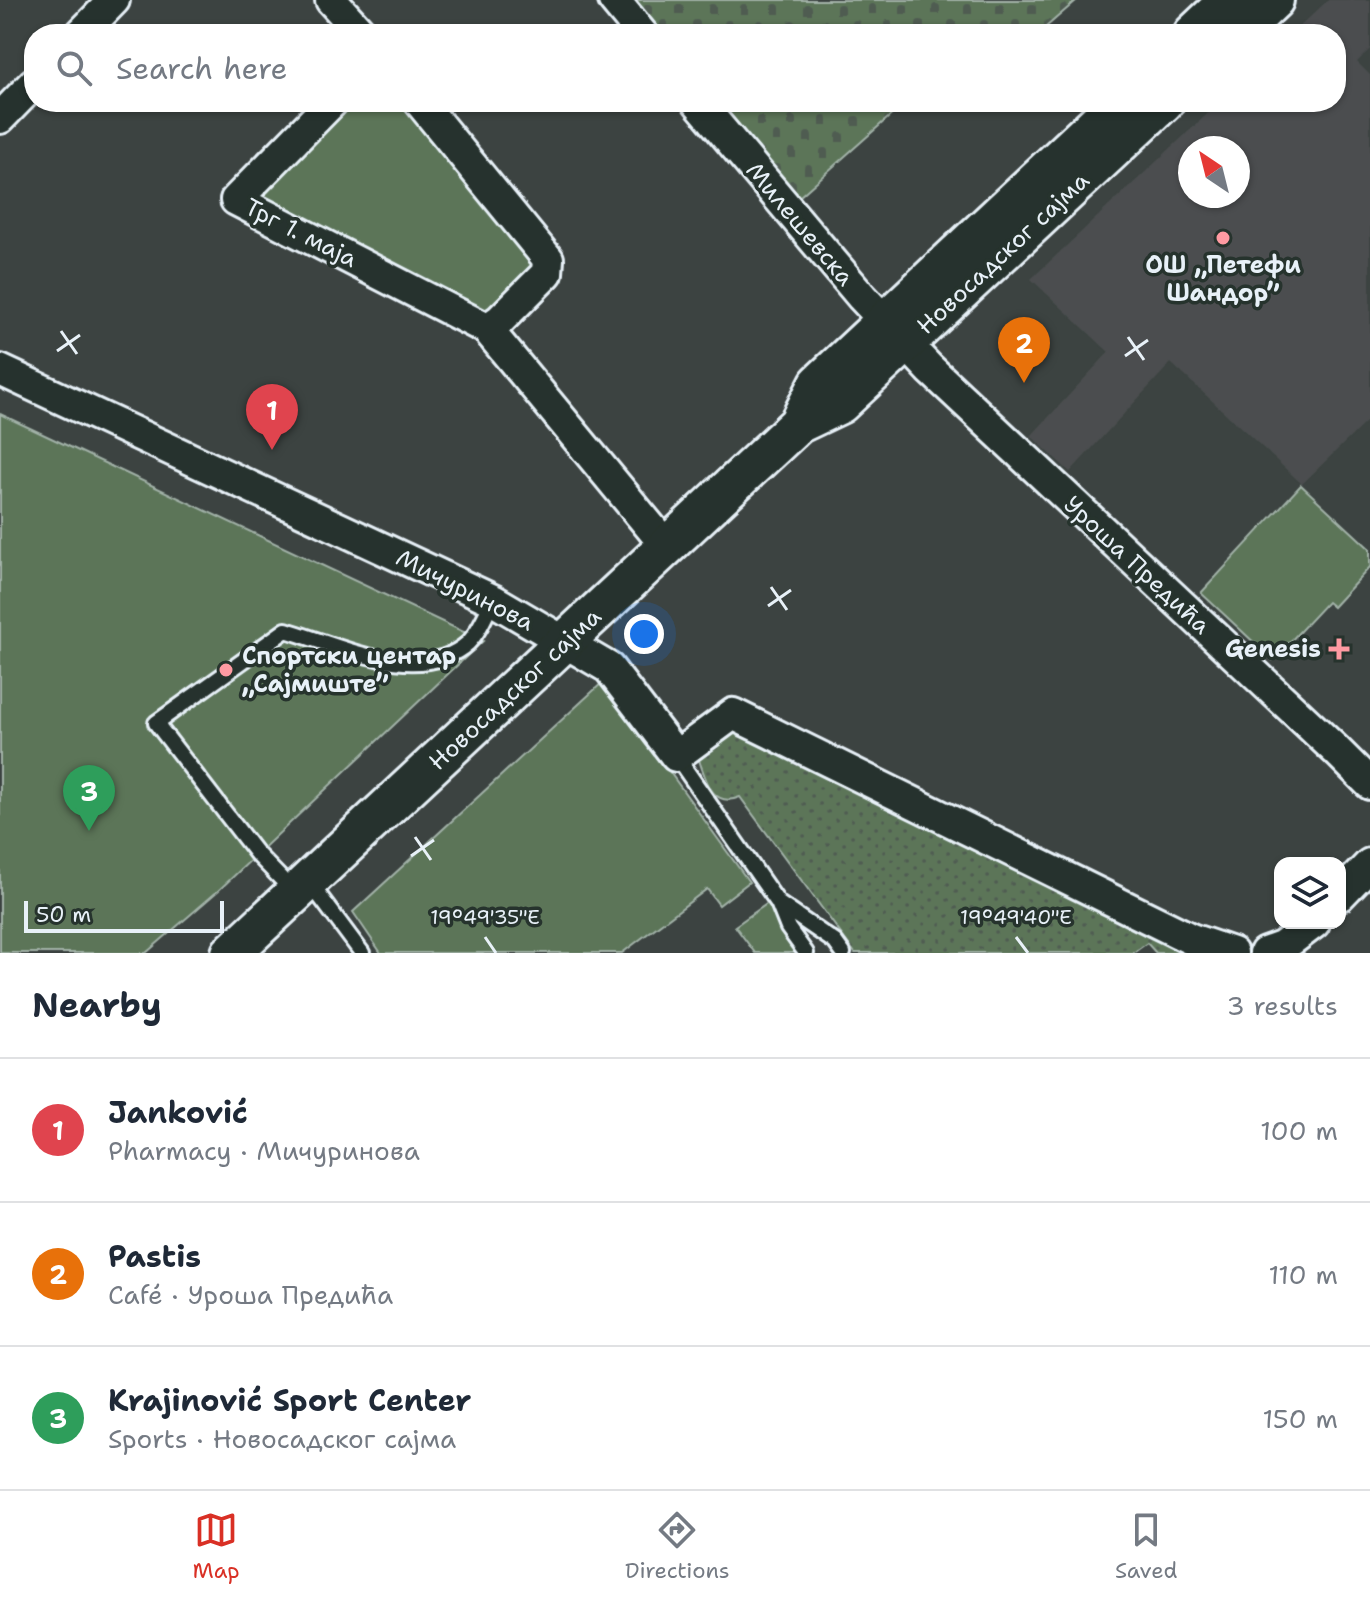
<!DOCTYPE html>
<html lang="en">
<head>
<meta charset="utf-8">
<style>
  body { margin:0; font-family:"Shantell Sans",sans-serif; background:#f2f2f3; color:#1f2937 }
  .controls { position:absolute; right:24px; bottom:24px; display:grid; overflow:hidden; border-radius:16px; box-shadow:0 2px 6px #0004 }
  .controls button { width:72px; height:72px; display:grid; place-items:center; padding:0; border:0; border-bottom:2px solid #e0e1e3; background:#fff; color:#1f2937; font:40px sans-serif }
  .compass { position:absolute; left:1178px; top:136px; width:72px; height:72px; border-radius:50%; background:#fff; box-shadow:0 2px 6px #0004; rotate:325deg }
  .scale { position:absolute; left:24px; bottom:20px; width:200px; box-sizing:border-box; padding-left:8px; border:4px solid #e8f1f8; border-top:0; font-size:22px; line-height:28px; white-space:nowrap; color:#e8f1f8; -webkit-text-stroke:6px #26332d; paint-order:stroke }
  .you { position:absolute; left:644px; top:634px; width:28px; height:28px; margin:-20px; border:6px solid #fff; border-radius:50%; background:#1a73e8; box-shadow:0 0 0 12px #1a73e833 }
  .badge { display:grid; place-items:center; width:52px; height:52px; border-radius:50%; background:#d93025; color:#fff; font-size:26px; font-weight:700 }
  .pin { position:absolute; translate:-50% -66px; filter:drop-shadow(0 2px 4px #0008) }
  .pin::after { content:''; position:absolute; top:42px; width:28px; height:24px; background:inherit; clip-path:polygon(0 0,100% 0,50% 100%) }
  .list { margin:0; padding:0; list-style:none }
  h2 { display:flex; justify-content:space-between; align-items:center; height:104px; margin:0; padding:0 32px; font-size:34px }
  h2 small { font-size:26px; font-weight:400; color:#747a83 }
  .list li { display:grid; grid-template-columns:52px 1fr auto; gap:24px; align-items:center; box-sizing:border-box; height:144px; padding:0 32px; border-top:2px solid #e0e1e3 }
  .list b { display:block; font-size:30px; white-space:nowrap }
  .list p { margin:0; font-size:26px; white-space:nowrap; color:#747a83 }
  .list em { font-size:26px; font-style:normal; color:#747a83 }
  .icon { flex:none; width:44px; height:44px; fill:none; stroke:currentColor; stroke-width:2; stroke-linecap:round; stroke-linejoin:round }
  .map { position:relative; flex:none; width:1370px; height:953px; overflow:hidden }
  .search { position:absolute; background:#fff; box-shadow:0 2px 6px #0004; left:24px; right:24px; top:24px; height:88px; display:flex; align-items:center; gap:20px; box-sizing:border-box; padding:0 28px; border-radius:32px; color:#747a83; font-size:30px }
  .sheet { height:536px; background:#fff }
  nav { display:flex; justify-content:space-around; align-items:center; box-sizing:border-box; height:112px; border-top:2px solid #e0e1e3; background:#fff; font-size:22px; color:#747a83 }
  nav a { display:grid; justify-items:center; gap:4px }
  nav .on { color:#d93025 }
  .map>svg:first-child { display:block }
  .built { fill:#4b4e4f; fill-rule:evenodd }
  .green { fill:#5b7459; stroke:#a2b2a8; stroke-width:2 }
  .cemetery { fill:url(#cemetery-stones); stroke:#a2b2a8; stroke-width:2 }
  .park { fill:url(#park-dots); stroke:#a2b2a8; stroke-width:2 }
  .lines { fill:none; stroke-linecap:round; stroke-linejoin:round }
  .service-casing { stroke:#e8f1f8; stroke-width:20 }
  .minor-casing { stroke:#e8f1f8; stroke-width:36 }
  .tertiary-casing { stroke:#e8f1f8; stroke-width:44 }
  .service { stroke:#26332d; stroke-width:14 }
  .minor { stroke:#26332d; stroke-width:30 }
  .tertiary { stroke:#26332d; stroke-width:38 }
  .ticks { fill:none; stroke:#e8f1f8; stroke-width:3 }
  .poi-dot { fill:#ff9aa2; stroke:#26332d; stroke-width:3 }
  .labels { text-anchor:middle; stroke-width:7; stroke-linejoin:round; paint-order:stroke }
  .street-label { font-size:24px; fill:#e8f1f8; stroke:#26332d }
  .poi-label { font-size:24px; font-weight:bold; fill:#e8f1f8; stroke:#26332d }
  .ticks-label { font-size:20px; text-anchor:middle; fill:#e8f1f8; stroke:#26332d; stroke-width:7; stroke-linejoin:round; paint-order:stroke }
</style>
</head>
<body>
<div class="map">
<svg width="1370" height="953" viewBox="0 0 1370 953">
  <defs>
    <pattern id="cemetery-stones" width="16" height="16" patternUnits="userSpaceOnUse" patternTransform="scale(2)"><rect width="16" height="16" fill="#5b7459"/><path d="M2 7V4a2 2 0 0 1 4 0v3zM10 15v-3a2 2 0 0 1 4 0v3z" fill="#4f5c51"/></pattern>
    <pattern id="park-dots" width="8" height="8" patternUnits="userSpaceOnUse" patternTransform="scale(2)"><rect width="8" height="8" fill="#5b7459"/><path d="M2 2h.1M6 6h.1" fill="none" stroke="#4f5c51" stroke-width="1.8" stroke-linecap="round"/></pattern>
  </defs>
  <rect width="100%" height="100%" fill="#3c4341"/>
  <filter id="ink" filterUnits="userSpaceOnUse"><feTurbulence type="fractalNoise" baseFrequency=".0125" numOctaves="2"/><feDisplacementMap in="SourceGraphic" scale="16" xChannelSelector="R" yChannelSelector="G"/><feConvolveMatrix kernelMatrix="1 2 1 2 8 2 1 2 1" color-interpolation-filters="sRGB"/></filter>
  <g filter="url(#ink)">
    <path class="built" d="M1328 0H1370V49L1357 62 1370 75V418L1302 484 1171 363 1070 472 1031 436 1109 352 1031 279 1220 102H1336V34H1292ZM1190 148H1238V196H1190Z"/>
    <path class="green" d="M332 102H420L545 254 500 320 260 201V175Z
      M0 414 483 641 219 890 146 953H0Z
      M1301 485 1370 549V567L1333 607 1327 602 1273 660 1201 593Z
      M604 681 749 882 719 905 707 889 622 953H381L353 912Z
      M768 903 802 953H755L735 926Z"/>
    <path class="cemetery" d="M634 0H1077L1038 34H663Z
      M720 102H906L799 197Z"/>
    <path class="park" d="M739 730 1206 953H1156L1147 943 1133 953H855L740 797C711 809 706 779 698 757Z"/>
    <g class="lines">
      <defs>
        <path id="service" d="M676 756 778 903 788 928 806 953
          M310 883 362 953
          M295 893 256 853 156 723 286 630C340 646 420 686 468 643 479 632 486 614 493 600
          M778 903 835 942 843 953"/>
        <path id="minor" d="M331 0 362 34
          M614 0 642 34
          M81 34 114 0
          M332 102 236 200 487 329 667 547
          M420 102 548 259 547 273 500 320 487 329
          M698 102 862 297 930 369 1336 750 1370 784
          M0 118 34 83
          M0 370 493 600 609 668 676 756 733 714 1191 939 1232 953
          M1340 895 1370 864
          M1265 953 1282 947 1314 923"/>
        <path id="tertiary" d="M1193 34 1229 0
          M1238 34 1274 0
          M798 424 819 383 1119 102
          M231 953 798 424 840 404 1164 102"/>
      </defs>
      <use href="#service" class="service-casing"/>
      <use href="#minor" class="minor-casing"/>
      <use href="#tertiary" class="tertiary-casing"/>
      <use href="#service" class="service"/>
      <use href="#minor" class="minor"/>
      <use href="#tertiary" class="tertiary"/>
    </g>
  </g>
  <path class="ticks" d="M61 331 77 354M1128 337 1144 360M57 351 80 335M1125 356 1148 340M771 587 787 610M768 606 791 590M415 837 431 860M411 856 434 840M485 937 496 953M1016 937 1028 953"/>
  <g class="poi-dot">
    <circle cx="1223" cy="238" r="8"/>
    <path d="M1335 637h8v8h8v8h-8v8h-8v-8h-8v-8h8z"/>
    <circle cx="226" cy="670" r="8"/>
  </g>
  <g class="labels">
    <g class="street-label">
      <text transform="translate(800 224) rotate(50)" y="8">Милешевска</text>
      <text transform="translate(301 233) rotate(27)" y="8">Трг 1. маја</text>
      <text transform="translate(1003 253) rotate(-43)" y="8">Новосадског сајма</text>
      <text transform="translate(1137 565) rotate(43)" y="8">Уроша Предића</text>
      <text transform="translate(465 590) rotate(27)" y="8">Мичуринова</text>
      <text transform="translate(515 689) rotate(-43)" y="8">Новосадског сајма</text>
    </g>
    <g class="poi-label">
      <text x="1223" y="273">ОШ „Петефи<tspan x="1223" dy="28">Шандор”</tspan></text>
      <text x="1321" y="657" text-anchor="end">Genesis</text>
      <text x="242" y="664" text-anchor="start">Спортски центар<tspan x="242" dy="28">„Сајмиште”</tspan></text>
    </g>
  </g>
  <g class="ticks-label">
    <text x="485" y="924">19°49'35"E</text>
    <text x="1016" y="924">19°49'40"E</text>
  </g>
</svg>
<div class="controls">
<button><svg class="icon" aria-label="layers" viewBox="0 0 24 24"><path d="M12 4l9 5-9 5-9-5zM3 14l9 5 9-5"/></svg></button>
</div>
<svg class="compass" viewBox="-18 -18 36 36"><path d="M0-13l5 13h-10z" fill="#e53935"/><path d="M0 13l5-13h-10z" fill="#747a83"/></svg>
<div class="scale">50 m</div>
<div class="you"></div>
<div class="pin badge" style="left:272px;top:450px;background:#e0444e">1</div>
<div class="pin badge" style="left:1024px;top:383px;background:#e8710a">2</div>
<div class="pin badge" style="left:89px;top:831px;background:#2e9e5b">3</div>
<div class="search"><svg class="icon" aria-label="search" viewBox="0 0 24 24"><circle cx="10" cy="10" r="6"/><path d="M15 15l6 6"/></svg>Search here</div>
</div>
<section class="sheet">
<h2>Nearby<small>3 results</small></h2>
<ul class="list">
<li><span class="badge" style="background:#e0444e">1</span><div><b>Janković</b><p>Pharmacy · Мичуринова</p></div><em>100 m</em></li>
<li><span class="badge" style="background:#e8710a">2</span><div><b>Pastis</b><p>Café · Уроша Предића</p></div><em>110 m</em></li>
<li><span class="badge" style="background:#2e9e5b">3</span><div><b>Krajinović Sport Center</b><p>Sports · Новосадског сајма</p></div><em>150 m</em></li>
</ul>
</section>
<nav>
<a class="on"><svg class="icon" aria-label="map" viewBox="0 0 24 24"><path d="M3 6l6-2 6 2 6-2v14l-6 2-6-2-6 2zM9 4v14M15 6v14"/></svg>Map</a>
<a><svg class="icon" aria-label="directions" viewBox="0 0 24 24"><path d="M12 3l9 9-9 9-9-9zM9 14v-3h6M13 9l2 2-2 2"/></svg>Directions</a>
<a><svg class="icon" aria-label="saved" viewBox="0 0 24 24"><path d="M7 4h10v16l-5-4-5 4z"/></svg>Saved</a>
</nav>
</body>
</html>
